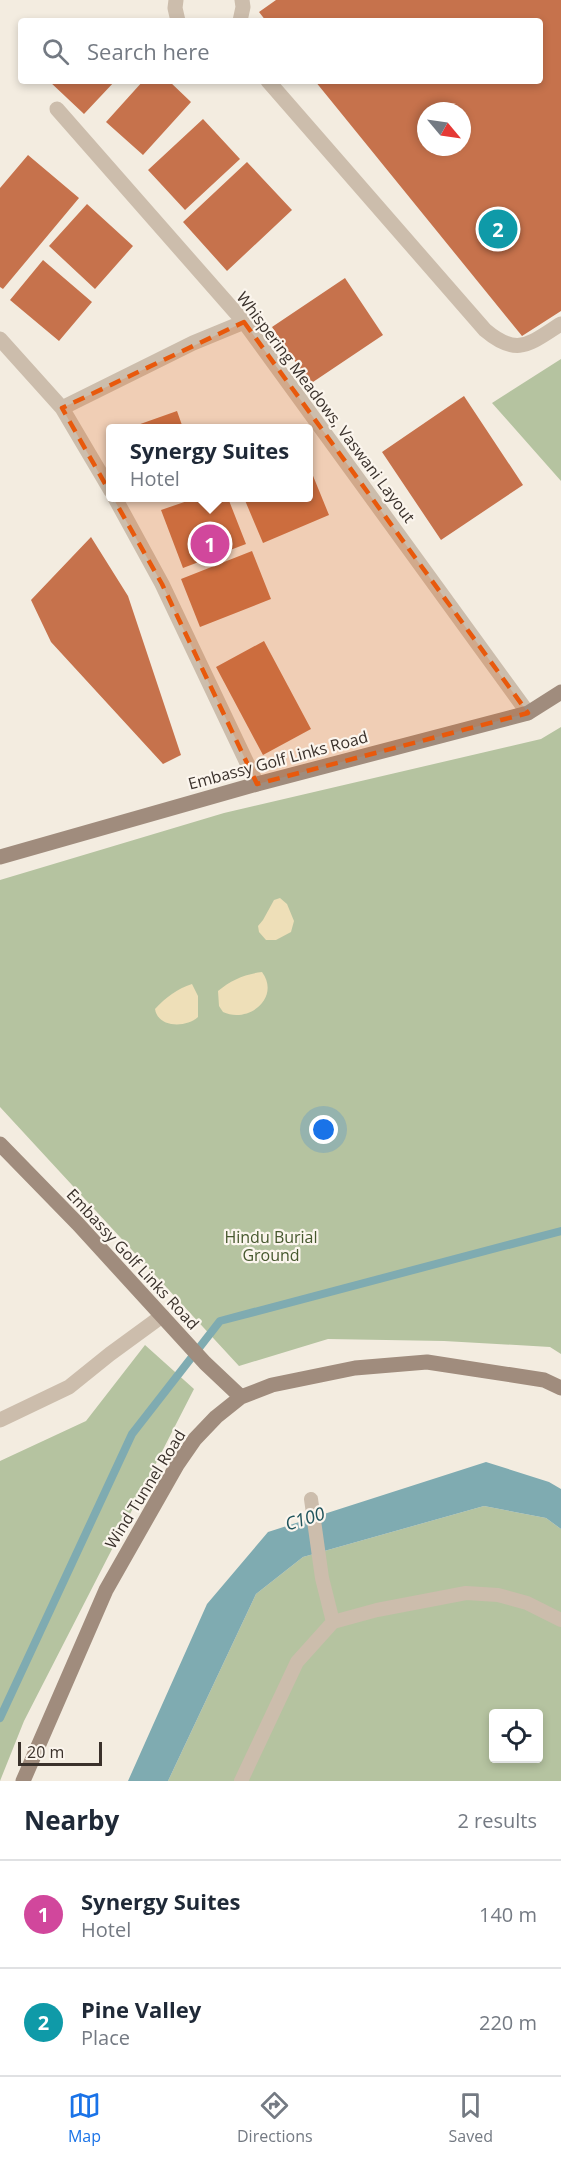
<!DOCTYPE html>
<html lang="en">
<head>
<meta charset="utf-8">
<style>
  body { margin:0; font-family:"Open Sans",sans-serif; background:#f6f6f7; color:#1f2937 }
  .controls { position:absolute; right:18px; bottom:18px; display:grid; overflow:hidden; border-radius:6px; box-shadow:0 3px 9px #0003 }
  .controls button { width:54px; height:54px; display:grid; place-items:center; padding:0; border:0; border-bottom:2px solid #e0e1e3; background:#fff; color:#1f2937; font:30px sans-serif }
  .compass { position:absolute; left:417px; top:102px; width:54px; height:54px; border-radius:50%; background:#fff; box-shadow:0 3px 9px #0003; rotate:119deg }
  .scale { position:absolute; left:18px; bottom:15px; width:84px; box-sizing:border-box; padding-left:6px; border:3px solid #3a312b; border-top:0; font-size:16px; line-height:21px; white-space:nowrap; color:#3a312b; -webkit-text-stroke:4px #fbf5ed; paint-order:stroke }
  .you { position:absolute; left:324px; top:1130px; width:21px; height:21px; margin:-15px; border:4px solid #fff; border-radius:50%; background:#1a73e8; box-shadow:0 0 0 9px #1a73e833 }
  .badge { display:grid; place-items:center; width:39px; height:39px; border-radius:50%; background:#1a73e8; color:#fff; font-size:20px; font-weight:700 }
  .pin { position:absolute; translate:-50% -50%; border:3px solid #fff; box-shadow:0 2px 6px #0006 }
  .popup { position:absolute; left:106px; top:424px; width:207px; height:78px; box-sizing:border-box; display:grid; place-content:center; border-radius:6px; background:#fff; filter:drop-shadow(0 2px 4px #0005); font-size:20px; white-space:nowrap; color:#747a83 }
  .popup b { font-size:22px; color:#1f2937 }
  .popup::after { content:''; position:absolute; left:50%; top:100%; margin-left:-12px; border:12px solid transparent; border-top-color:#fff }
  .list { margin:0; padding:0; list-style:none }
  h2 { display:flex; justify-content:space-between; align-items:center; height:78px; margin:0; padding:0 24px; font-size:26px }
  h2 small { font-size:20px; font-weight:400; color:#747a83 }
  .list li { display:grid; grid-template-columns:39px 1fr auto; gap:18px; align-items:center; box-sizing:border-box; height:108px; padding:0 24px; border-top:2px solid #e0e1e3 }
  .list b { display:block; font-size:22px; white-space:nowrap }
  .list p { margin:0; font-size:20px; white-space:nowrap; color:#747a83 }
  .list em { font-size:20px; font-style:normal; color:#747a83 }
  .icon { flex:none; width:33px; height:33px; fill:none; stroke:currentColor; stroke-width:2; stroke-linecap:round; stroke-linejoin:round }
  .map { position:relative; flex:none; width:561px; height:1781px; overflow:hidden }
  .search { position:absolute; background:#fff; box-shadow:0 3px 9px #0003; left:18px; right:18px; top:18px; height:66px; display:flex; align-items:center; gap:15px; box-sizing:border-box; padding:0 21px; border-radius:6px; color:#747a83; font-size:22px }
  .sheet { height:294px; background:#fff }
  nav { display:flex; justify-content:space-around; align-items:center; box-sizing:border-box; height:84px; border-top:2px solid #e0e1e3; background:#fff; font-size:16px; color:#747a83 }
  nav a { display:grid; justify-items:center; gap:3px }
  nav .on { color:#1a73e8 }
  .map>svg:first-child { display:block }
  .green { fill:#b5c3a0; fill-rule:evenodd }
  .sand { fill:#eedfb8 }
  .water { fill:#7fabb1 }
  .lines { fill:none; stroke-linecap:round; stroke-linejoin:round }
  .stream { stroke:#7fabb1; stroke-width:8 }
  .building { fill:#c6724c; fill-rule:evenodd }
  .lane { stroke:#ccbdac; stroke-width:14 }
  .street { stroke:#ccbdac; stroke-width:15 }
  .secondary { stroke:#a08c7d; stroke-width:15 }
  .marked { fill:#e8590c; fill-opacity:0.2; stroke:#e8590c; stroke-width:4.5; stroke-dasharray:12 8; stroke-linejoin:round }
  .labels { text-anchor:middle; stroke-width:4.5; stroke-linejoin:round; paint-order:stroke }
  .street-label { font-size:16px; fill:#3a312b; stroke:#fbf5ed }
  .park-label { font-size:16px; fill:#46582e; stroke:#fbf5ed }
  .water-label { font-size:18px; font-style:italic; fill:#20545c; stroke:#fbf5ed }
</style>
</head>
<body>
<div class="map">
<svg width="561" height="1781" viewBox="0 0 561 1781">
  <rect width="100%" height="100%" fill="#f3ece0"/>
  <path class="green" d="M561 359V481L492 403Z
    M561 727V1354L550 1347 444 1341 328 1339 239 1366 0 1107V880L224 813 541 739Z
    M145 1345 194 1389 24 1721 0 1781V1461L86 1421Z
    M484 1506 546 1518 561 1529V1781H168L256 1594 303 1557ZM494 1714H538V1758H494Z"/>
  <path class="sand" d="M280 898 287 904 294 921 291 932 276 940H266L259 932 258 926 263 920 274 900Z
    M262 972C281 998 248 1024 223 1012L219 1006 218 991C231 980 245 974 262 972Z
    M192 984 198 996V1017C186 1028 158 1028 155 1009 166 997 177 989 192 984Z"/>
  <path class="water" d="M486 1462 549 1482 561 1489V1529L546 1518 484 1506 303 1557 256 1594 168 1781H128L207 1604 268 1532Z"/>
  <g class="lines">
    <path class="stream" d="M0 1718 132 1434 220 1321 561 1231"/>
  </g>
  <path class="building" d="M276 0H561V311L522 336 315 81H540V21H266L259 12ZM426 111H462V147H426Z
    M49 81H115L84 114Z
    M143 81H169L191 102 143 155 106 122Z
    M203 119 240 159 185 210 148 170Z
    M28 155 79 198 3 289 0 287V188Z
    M247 162 292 210 227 271 183 222Z
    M87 204 133 246 95 289 49 246Z
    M43 260 92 302 59 341 10 300Z
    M345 278 383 335 310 384 272 327Z
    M464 396 523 485 441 540 382 452Z
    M177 411 183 428H129Z
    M309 466 329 515 263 543 244 498H309Z
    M196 498H228L246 544 183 568 161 510Z
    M91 537 128 596 181 755 163 764 51 642 31 600Z
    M252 551 271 599 200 627 181 579Z
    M264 641 311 729 263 755 216 667Z"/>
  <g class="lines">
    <path class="lane" d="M311 1499 322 1578 333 1622
      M241 1781 297 1662 333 1622 377 1610 466 1593 498 1595 527 1603 561 1620"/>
    <path class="street" d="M176 0 175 8 178 21
      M240 21 243 7 242 0
      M268 81 485 330C518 358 530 343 561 324
      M57 109 244 322 528 713
      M0 339 62 408 111 491
      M62 408 193 343 244 322
      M115 498 162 584 257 784
      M0 1420 69 1387 110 1354 162 1316"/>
    <path class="secondary" d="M0 857 257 784 528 713 561 692
      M0 1144 78 1224 205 1363 241 1397
      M23 1781 106 1590 177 1465 195 1439 216 1417 241 1397 272 1385 355 1368 427 1362 544 1380 561 1388"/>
  </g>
  <path class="marked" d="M244 322 528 713 257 784 162 584 62 408Z"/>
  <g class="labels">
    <g class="street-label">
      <text transform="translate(326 407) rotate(53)" y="6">Whispering Meadows, Vaswani Layout</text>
      <text transform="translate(278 760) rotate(-15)" y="6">Embassy Golf Links Road</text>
      <text transform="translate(133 1259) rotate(47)" y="6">Embassy Golf Links Road</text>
      <text transform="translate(145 1489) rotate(-58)" y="6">Wind Tunnel Road</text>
    </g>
    <g class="park-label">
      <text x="271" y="1243">Hindu Burial<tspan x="271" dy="18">Ground</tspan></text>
    </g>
    <g class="water-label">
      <text transform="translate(305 1519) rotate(-17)" y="6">C100</text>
    </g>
  </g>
</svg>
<div class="controls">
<button><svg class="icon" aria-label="locate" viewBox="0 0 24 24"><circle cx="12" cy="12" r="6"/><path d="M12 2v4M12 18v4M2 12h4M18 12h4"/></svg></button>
</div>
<svg class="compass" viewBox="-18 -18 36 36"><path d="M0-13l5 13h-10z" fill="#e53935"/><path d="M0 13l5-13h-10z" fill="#747a83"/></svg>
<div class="scale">20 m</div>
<div class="you"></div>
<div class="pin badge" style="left:210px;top:544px;background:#d1479c">1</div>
<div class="popup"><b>Synergy Suites</b>Hotel</div>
<div class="pin badge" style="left:498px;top:229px;background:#0f9aa8">2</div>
<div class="search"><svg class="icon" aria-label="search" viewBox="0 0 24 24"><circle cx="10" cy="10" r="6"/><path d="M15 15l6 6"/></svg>Search here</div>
</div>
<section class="sheet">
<h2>Nearby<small>2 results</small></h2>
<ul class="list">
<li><span class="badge" style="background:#d1479c">1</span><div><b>Synergy Suites</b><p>Hotel</p></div><em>140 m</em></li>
<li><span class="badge" style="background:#0f9aa8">2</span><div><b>Pine Valley</b><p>Place</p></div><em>220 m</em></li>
</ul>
</section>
<nav>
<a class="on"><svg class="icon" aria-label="map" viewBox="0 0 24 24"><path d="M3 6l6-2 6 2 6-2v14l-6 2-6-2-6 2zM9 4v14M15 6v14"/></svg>Map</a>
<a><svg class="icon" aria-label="directions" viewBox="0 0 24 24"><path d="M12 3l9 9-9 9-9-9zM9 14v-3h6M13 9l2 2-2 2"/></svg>Directions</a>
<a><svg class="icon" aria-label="saved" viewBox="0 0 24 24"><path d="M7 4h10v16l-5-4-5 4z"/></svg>Saved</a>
</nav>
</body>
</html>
